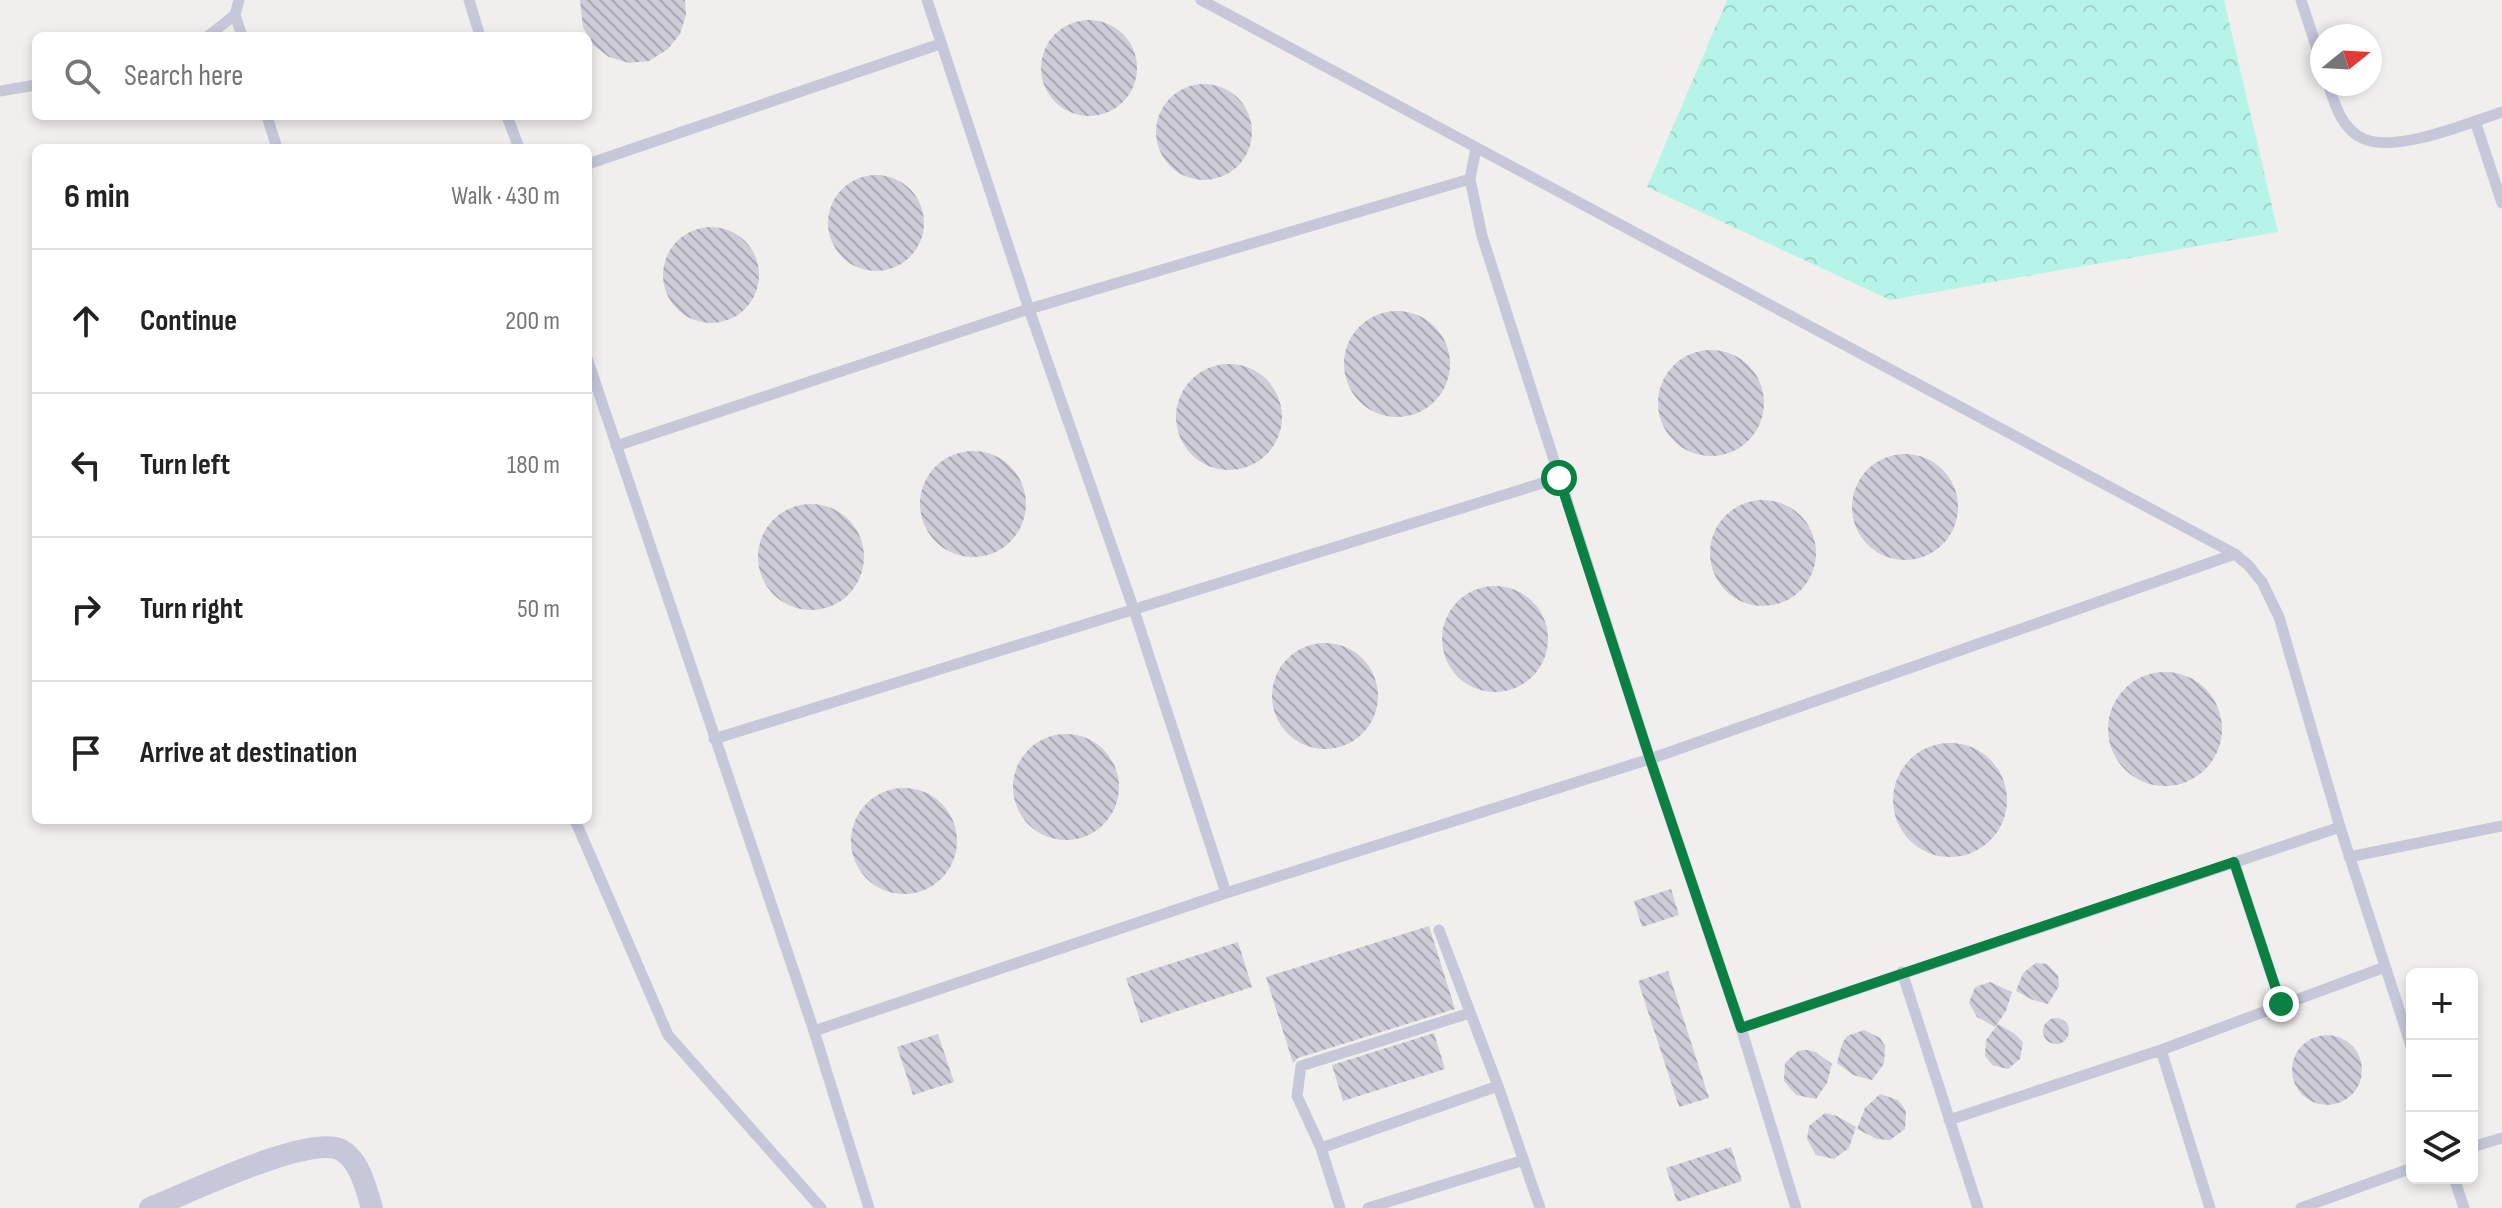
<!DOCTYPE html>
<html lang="en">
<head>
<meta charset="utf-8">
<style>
  body { margin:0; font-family:"Sofia Sans Condensed",sans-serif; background:#f2f2f2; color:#222 }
  .controls { position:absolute; right:24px; bottom:24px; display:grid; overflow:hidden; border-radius:12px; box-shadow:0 4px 12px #0003 }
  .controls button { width:72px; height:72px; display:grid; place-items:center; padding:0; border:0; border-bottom:2px solid #e0e0e0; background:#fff; color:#222; font:40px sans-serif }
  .compass { position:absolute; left:2310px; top:24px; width:72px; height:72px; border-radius:50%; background:#fff; box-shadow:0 4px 12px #0003; rotate:72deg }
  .stop { position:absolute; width:24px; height:24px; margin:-18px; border:6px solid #0b8043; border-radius:50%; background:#fff }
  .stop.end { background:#0b8043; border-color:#fff; box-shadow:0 2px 8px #0008 }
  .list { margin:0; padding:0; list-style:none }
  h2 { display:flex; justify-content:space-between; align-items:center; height:104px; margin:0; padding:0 32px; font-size:34px }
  h2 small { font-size:26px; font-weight:400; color:#767676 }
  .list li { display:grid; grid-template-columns:52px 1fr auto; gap:24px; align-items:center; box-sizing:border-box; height:144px; padding:0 32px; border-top:2px solid #e0e0e0 }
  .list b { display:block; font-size:30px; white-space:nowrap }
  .list em { font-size:26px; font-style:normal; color:#767676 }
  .icon { flex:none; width:44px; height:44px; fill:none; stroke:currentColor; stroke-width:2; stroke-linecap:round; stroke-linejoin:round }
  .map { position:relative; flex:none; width:2502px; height:1208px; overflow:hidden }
  .search { position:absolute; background:#fff; box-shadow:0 4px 12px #0003; left:32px; top:32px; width:560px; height:88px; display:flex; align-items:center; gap:20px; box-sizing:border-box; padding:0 28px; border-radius:12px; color:#767676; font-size:30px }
  .panel { position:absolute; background:#fff; box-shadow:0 4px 12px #0003; left:32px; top:144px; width:560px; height:680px; border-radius:12px }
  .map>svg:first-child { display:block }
  .forest { fill:url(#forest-crowns) }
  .building { fill:url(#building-back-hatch) }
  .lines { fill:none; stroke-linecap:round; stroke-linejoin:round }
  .service { stroke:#c6c8da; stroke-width:11 }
  .minor { stroke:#c6c8da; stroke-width:22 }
  .route { stroke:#0b8043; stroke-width:10 }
</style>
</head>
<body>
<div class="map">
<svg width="2502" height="1208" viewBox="0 0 2502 1208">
  <defs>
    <pattern id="forest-crowns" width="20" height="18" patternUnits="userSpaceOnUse" patternTransform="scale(2)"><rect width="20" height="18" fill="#b7f4e8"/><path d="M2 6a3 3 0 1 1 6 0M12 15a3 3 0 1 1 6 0" fill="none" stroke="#9fd3c9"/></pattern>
    <pattern id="building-back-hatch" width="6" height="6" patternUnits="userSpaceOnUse" patternTransform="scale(2)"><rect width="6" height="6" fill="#cecdd7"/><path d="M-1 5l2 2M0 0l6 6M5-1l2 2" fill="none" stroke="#a9a8b2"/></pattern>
  </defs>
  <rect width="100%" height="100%" fill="#f1efee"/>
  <path class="forest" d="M1727 0H2224L2278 232 1890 300 1647 187Z"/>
  <path class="building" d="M580 0H685L686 15 680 34 668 49 649 61 629 63 609 57 593 45 583 27Z
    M1041 68a48 48 0 1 1 96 0a48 48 0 1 1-96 0Z
    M1156 132a48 48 0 1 1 96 0a48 48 0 1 1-96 0Z
    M828 223a48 48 0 1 1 96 0a48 48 0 1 1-96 0Z
    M663 275a48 48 0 1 1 96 0a48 48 0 1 1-96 0Z
    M1344 364a53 53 0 1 1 106 0a53 53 0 1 1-106 0Z
    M1658 403a53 53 0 1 1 106 0a53 53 0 1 1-106 0Z
    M1176 417a53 53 0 1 1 106 0a53 53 0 1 1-106 0Z
    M920 504a53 53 0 1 1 106 0a53 53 0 1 1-106 0Z
    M1852 507a53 53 0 1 1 106 0a53 53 0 1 1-106 0Z
    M1710 553a53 53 0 1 1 106 0a53 53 0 1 1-106 0Z
    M758 557a53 53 0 1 1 106 0a53 53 0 1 1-106 0Z
    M1442 639a53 53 0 1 1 106 0a53 53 0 1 1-106 0Z
    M1272 696a53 53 0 1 1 106 0a53 53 0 1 1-106 0Z
    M2108 729a57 57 0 1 1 114 0a57 57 0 1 1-114 0Z
    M1013 787a53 53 0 1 1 106 0a53 53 0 1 1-106 0Z
    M1893 800a57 57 0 1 1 114 0a57 57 0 1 1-114 0Z
    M851 841a53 53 0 1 1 106 0a53 53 0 1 1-106 0Z
    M1671 889 1679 915 1642 927 1634 901Z
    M1429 926 1455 1009 1298 1058 1293 1063 1266 977Z
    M1238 942 1252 987 1141 1023 1126 978Z
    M2036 963 2047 964 2058 975 2059 986 2048 1004 2033 1000 2016 991 2023 973Z
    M1668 971 1709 1098 1679 1107 1638 981Z
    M1990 982 2012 992 2006 1011 1995 1027 1977 1017 1969 1003 1975 987Z
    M2043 1031a13 13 0 1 1 26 0a13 13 0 1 1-26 0Z
    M1998 1024 2015 1034 2023 1042 2020 1059 2008 1069 1992 1065 1985 1056 1986 1040Z
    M1864 1030 1880 1038 1885 1046 1884 1064 1872 1080 1853 1075 1837 1063 1842 1044 1847 1036Z
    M1434 1033 1445 1069 1343 1101 1332 1065Z
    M938 1034 954 1082 913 1095 897 1047Z
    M2292 1070a35 35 0 1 1 70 0a35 35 0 1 1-70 0Z
    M1807 1050 1816 1052 1832 1064 1827 1083 1816 1099 1796 1095 1784 1081 1785 1063 1798 1051Z
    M1880 1094 1898 1100 1906 1111 1905 1129 1890 1140 1877 1139 1857 1129 1865 1108Z
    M1825 1113 1837 1116 1856 1127 1849 1148 1834 1159 1816 1155 1807 1139 1809 1126Z
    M1731 1147 1742 1181 1677 1202 1666 1168Z"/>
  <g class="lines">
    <path class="service" d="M239 0 235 15 242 36
      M469 0 480 36
      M927 0 1029 309 1134 610 1226 893
      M1201 0 2235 554 2249 566 2262 582 2279 617 2340 827 2412 1049
      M2301 0 2322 64
      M208 36 235 15
      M2328 84C2335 105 2342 130 2364 139 2397 153 2469 123 2502 112
      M0 91 36 85
      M267 116 277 148
      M507 116 519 148
      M2475 121 2502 203
      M1476 148 1470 179 1482 236 1650 759 1741 1028 1796 1208
      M588 164 940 44
      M588 361 814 1031 869 1208
      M616 446 1029 309 1470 179
      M714 739 1559 478
      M575 820 668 1035 821 1208
      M2349 857 2502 826
      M2234 862 2281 1004
      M1439 930 1498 1086 1540 1208
      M1902 972 1978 1208
      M1741 1028 2340 827
      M814 1031 1226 893 1650 759 2235 554
      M2161 1050 2210 1208
      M1949 1120 2161 1050 2385 967
      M2472 1147 2502 1138
      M1321 1148 1498 1086
      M2454 1178 2464 1208
      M1340 1208 1321 1148 1297 1096 1301 1066 1470 1013
      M1368 1208 1524 1160
      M2301 1208 2412 1168"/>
    <path class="minor" d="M150 1208C186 1194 311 1133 341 1150 360 1160 366 1189 372 1208"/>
  </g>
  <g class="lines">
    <path class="route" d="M1559 478 1650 759 1741 1028 2234 862 2281 1004"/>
  </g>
</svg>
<div class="controls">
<button>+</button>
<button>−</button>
<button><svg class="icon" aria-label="layers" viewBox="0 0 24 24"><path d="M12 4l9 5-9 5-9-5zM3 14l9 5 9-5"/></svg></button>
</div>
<svg class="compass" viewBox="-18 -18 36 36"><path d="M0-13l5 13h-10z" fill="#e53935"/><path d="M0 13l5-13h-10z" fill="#767676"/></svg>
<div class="stop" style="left:1559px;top:478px"></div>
<div class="stop end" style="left:2281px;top:1004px"></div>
<div class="search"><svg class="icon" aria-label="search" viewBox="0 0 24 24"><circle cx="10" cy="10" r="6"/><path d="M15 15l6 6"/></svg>Search here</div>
<section class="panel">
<h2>6 min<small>Walk · 430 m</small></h2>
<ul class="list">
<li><svg class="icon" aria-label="ahead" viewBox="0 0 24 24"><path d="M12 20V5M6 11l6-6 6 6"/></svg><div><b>Continue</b></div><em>200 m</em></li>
<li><svg class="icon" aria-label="left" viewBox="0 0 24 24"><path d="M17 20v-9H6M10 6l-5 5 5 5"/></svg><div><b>Turn left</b></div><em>180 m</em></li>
<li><svg class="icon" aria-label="right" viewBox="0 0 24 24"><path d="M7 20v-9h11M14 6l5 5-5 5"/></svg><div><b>Turn right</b></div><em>50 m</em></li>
<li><svg class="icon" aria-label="arrive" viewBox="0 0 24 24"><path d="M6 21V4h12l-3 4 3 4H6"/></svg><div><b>Arrive at destination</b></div></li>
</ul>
</section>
</div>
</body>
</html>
